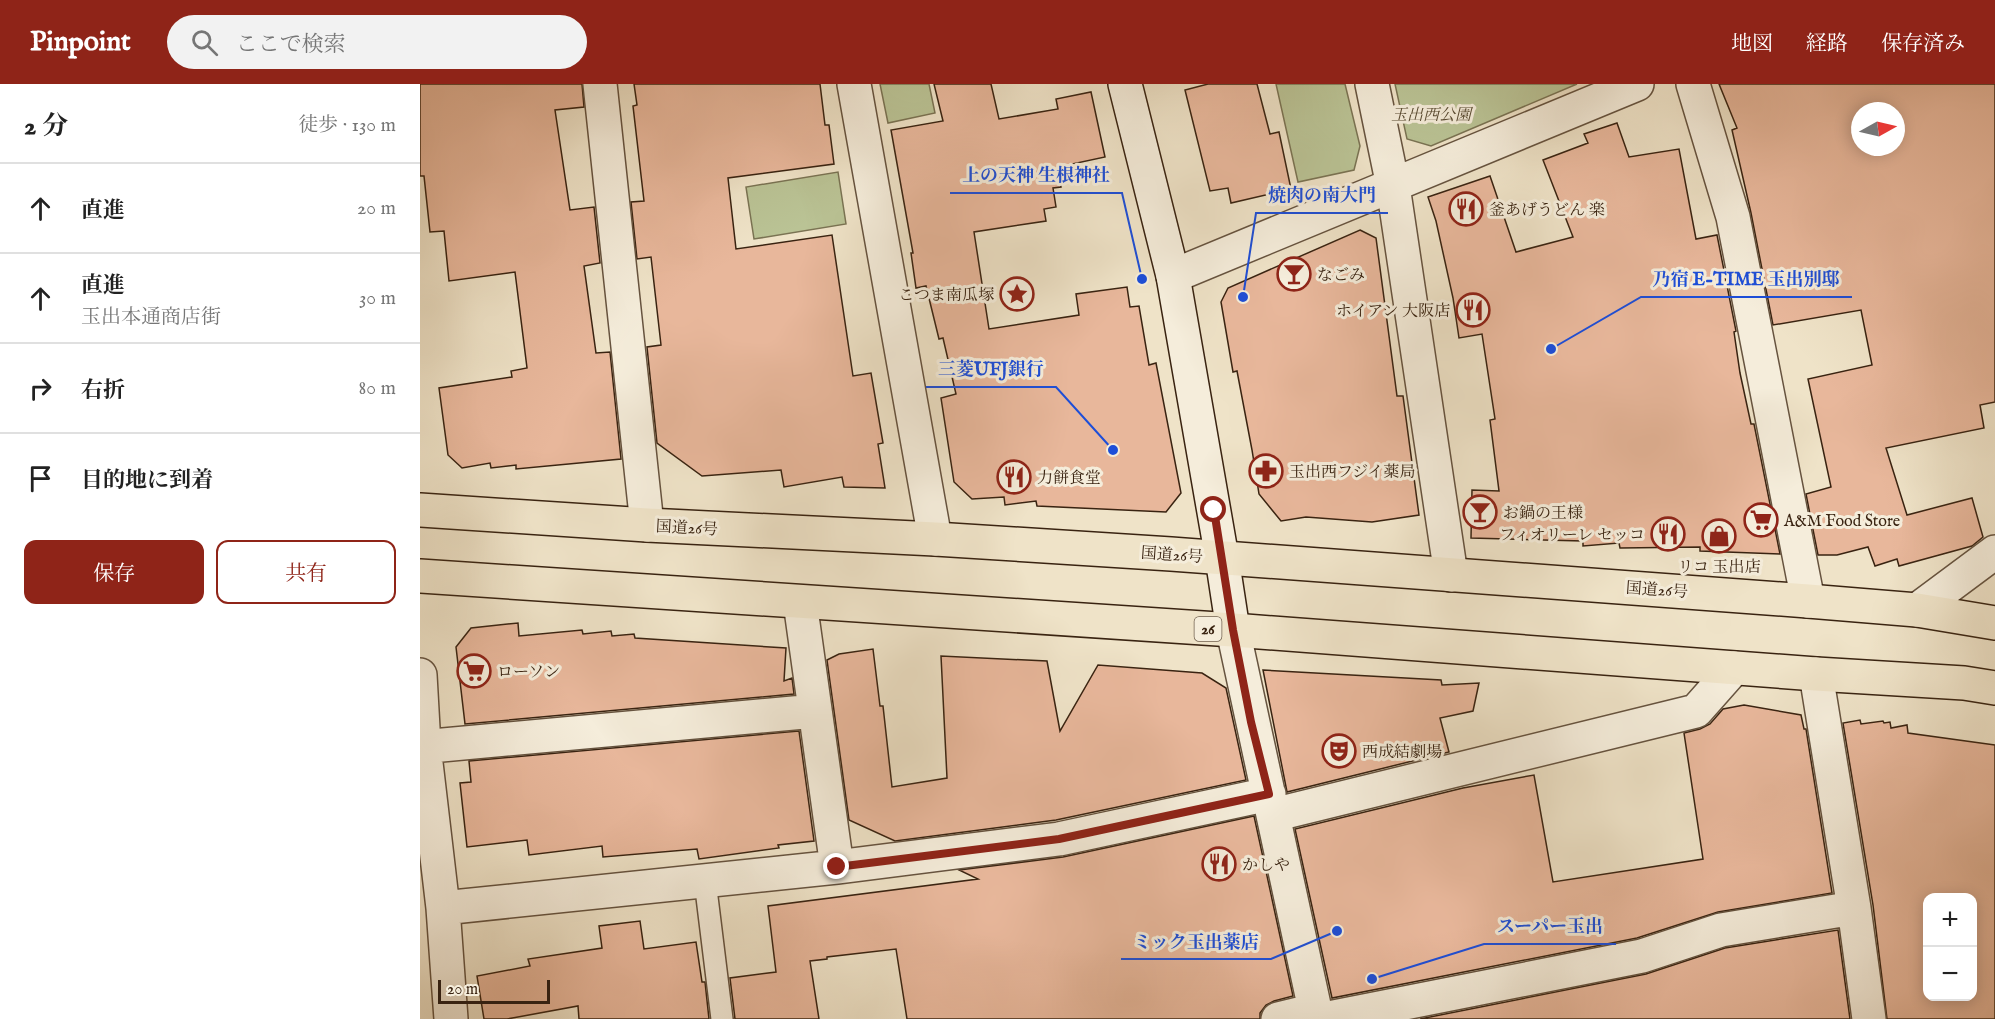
<!DOCTYPE html>
<html lang="ja">
<head>
<meta charset="utf-8">
<style>
  body { margin:0; font-family:"IM FELL English","Noto Serif JP",serif; background:#f2f2f2; color:#222 }
  .controls { position:absolute; right:18px; bottom:18px; display:grid; overflow:hidden; border-radius:12px; box-shadow:0 3px 15px #0003 }
  .controls button { width:54px; height:54px; display:grid; place-items:center; padding:0; border:0; border-bottom:2px solid #e0e0e0; background:#fff; color:#222; font:30px sans-serif }
  .compass { position:absolute; left:1431px; top:18px; width:54px; height:54px; border-radius:50%; background:#fff; box-shadow:0 3px 15px #0003; rotate:82deg }
  .scale { position:absolute; left:18px; bottom:15px; width:112px; box-sizing:border-box; padding-left:6px; border:3px solid #392311; border-top:0; font-size:16px; line-height:21px; white-space:nowrap; color:#392311; -webkit-text-stroke:4px #f5eddb; paint-order:stroke }
  .stop { position:absolute; width:18px; height:18px; margin:-14px; border:4px solid #8f2418; border-radius:50%; background:#fff }
  .stop.end { background:#8f2418; border-color:#fff; box-shadow:0 2px 6px #0008 }
  .list { margin:0; padding:0; list-style:none }
  h2 { display:flex; justify-content:space-between; align-items:center; height:78px; margin:0; padding:0 24px; font-size:26px }
  h2 small { font-size:20px; font-weight:400; color:#767676 }
  .list li { display:grid; grid-template-columns:39px 1fr auto; gap:18px; align-items:center; box-sizing:border-box; height:90px; padding:0 24px; border-top:2px solid #e0e0e0 }
  .list b { display:block; font-size:22px; white-space:nowrap }
  .list p { margin:0; font-size:20px; white-space:nowrap; color:#767676 }
  .list em { font-size:20px; font-style:normal; color:#767676 }
  .actions { display:flex; gap:12px; padding:18px 24px }
  .actions a { flex:1; padding:14px 0; border:2px solid #8f2418; border-radius:12px; text-align:center; font-size:21px; color:#8f2418 }
  .actions .main { background:#8f2418; color:#fff }
  .icon { flex:none; width:33px; height:33px; fill:none; stroke:currentColor; stroke-width:2; stroke-linecap:round; stroke-linejoin:round }
  .map { position:relative; flex:none; width:1575px; height:935px; overflow:hidden }
  header { display:flex; align-items:center; gap:36px; box-sizing:border-box; height:84px; padding:0 30px; background:#8f2418; color:#fff }
  header strong { font-size:28px }
  nav { display:flex; gap:33px; margin-inline-start:auto; font-size:21px }
  .search { width:420px; height:54px; background:#f2f2f2; display:flex; align-items:center; gap:15px; box-sizing:border-box; padding:0 21px; border-radius:33px; color:#767676; font-size:22px }
  main { display:flex }
  aside { flex:1; background:#fff }
  .map>svg:first-child { display:block }
  .green { fill:#bac395; stroke:#7a7353; stroke-width:1.5 }
  .building { fill:#e8b79b; stroke:#392311; stroke-width:1.5; fill-rule:evenodd }
  .lines { fill:none; stroke-linecap:round; stroke-linejoin:round }
  .lane-casing { stroke:#66533f; stroke-width:24 }
  .street-casing { stroke:#66533f; stroke-width:36 }
  .secondary-casing { stroke:#392311; stroke-width:36 }
  .highway-casing { stroke:#392311; stroke-width:36 }
  .lane { stroke:#f5eddb; stroke-width:21 }
  .street { stroke:#f5eddb; stroke-width:33 }
  .secondary { stroke:#f5eddb; stroke-width:33 }
  .highway { stroke:#efe3c8; stroke-width:33 }
  .route { stroke:#8f2418; stroke-width:8 }
  .labels { text-anchor:middle; stroke-width:6; stroke-linejoin:round; paint-order:stroke }
  .shield { fill:#f5eddb; stroke:#71604e; stroke-width:1.5 }
  .shield-label { font-size:15px; font-weight:bold; fill:#392311 }
  .park-label { font-size:16px; font-style:italic; fill:#594b32; stroke:#f5eddb }
  .poi-label { font-size:16px; fill:#392311; stroke:#f5eddb; text-anchor:start }
  .street-label { font-size:16px; fill:#392311; stroke:#f5eddb }
  .leader { fill:none; stroke:#1d4ed8; stroke-width:2 }
  .callout-dot { fill:#1d4ed8; stroke:#f5eddb; stroke-width:2 }
  .callout-label { font-size:18px; text-anchor:middle; font-weight:bold; fill:#1d4ed8; stroke:#f5eddb; stroke-width:6; stroke-linejoin:round; paint-order:stroke }
</style>
</head>
<body>
<header>
<strong>Pinpoint</strong>
<div class="search"><svg class="icon" aria-label="search" viewBox="0 0 24 24"><circle cx="10" cy="10" r="6"/><path d="M15 15l6 6"/></svg>ここで検索</div>
<nav><a>地図</a><a>経路</a><a>保存済み</a></nav>
</header>
<main>
<aside>
<h2>2 分<small>徒歩 · 130 m</small></h2>
<ul class="list">
<li><svg class="icon" aria-label="ahead" viewBox="0 0 24 24"><path d="M12 20V5M6 11l6-6 6 6"/></svg><div><b>直進</b></div><em>20 m</em></li>
<li><svg class="icon" aria-label="ahead" viewBox="0 0 24 24"><path d="M12 20V5M6 11l6-6 6 6"/></svg><div><b>直進</b><p>玉出本通商店街</p></div><em>30 m</em></li>
<li><svg class="icon" aria-label="right" viewBox="0 0 24 24"><path d="M7 20v-9h11M14 6l5 5-5 5"/></svg><div><b>右折</b></div><em>80 m</em></li>
<li><svg class="icon" aria-label="arrive" viewBox="0 0 24 24"><path d="M6 21V4h12l-3 4 3 4H6"/></svg><div><b>目的地に到着</b></div></li>
</ul>
<div class="actions"><a class="main">保存</a><a>共有</a></div>
</aside>
<div class="map">
<svg width="1575" height="935" viewBox="0 0 1575 935">
  <rect width="100%" height="100%" fill="#efe3c8"/>
  <filter id="stains"><feTurbulence type="fractalNoise" baseFrequency=".00333" numOctaves="4"/><feColorMatrix values="0 0 0 0 .2 0 0 0 0 .09 0 0 0 0 .02 0 0 0 .5 -.17"/></filter>
  <radialGradient id="worn" r=".72"><stop offset=".6" stop-color="#630" stop-opacity="0"/><stop offset="1" stop-color="#630" stop-opacity=".3"/></radialGradient>
  <path class="green" d="M460 0H509L515 29 468 39Z
    M856 0H925L940 62 934 86 878 98Z
    M975 0H1157L1011 62 987 55Z
    M418 88 426 140 334 155 326 103Z"/>
  <path class="building" d="M0 0H162L164 23 135 26 150 126 174 123 180 179 164 182 176 269 190 268 201 375 96 385V381L71 384 70 379 42 384 28 371 19 304 92 293 91 287 107 284 95 188 29 197 24 147 10 148 4 92H0Z
    M214 0H400L405 41H409L414 80 308 94 316 165 412 151 433 292 451 289 463 359 458 360 465 404 424 403 422 393 364 403 361 386 282 392 237 359 227 263 241 261 231 173 217 175 211 118 224 117 213 22 217 21Z
    M514 0H571L579 35 638 25 636 15 671 8 685 73 638 83 641 103 633 104 636 123 624 125 626 137 554 148 569 245 659 231 656 210 707 203 710 223 719 222 729 281 736 279 761 409 746 428 617 422 616 417 585 421 584 413 552 415 534 398 521 314 536 310 523 254 519 255 506 202 496 204 491 169H493L471 46 523 37Z
    M788 0H837L850 50 859 48 871 105 811 119 808 104 790 107 765 6Z
    M1299 0H1575V318L1560 321 1564 344 1466 364 1487 431 1552 414 1563 453 1552 462 1479 482 1477 475 1455 482 1448 463 1417 471H1398L1386 410 1411 403 1388 295 1452 281 1441 226 1353 241 1331 129 1312 46 1317 44ZM1440 27H1476V63H1440Z
    M1197 39 1209 73 1259 65 1276 155 1297 151 1316 247 1314 248 1320 289 1331 340H1334L1360 470 1280 467V463L1200 464 1199 459 1163 462V457L1051 454 1052 406 1079 407 1070 336 1075 335 1062 250 1039 254 1033 214 1016 137 1008 113 1070 92 1096 168 1153 153 1123 76 1168 59 1164 50Z
    M940 146 956 154 977 312H983L999 431 952 438 886 433 861 437 839 410 832 366 817 287 813 288 801 218 808 204Z
    M98 539 99 552 162 546 163 550 191 547 192 552 214 550 215 554 366 564 364 597 372 594 374 610 45 640 36 563 51 544Z
    M453 565 460 622H463L472 703 527 694 521 572 627 577 640 647 678 581 782 589 806 604 826 696 636 736 475 757 429 736 407 576 419 570Z
    M843 586 1021 596 1022 601 1059 599 1053 627 1020 634 1029 668 867 708Z
    M1324 621 1381 631 1384 645H1386L1412 809 1298 828 1217 854 912 914 875 745 1043 704 1114 691 1133 798 1283 775 1264 649 1280 645 1290 640 1303 625Z
    M1440 636 1441 640 1463 637 1464 639 1470 638 1471 644 1487 641 1488 649 1575 661V935H1467L1453 821 1423 639ZM1508 813H1552V912H1508Z
    M379 647 394 757 358 761 359 764 279 775 277 765 183 773 182 762 109 771 107 756 47 763 40 699 51 698 49 677Z
    M834 732 873 912 854 917 846 921 840 929V935H487L476 865 407 873V875L390 877 399 935H315L310 894 356 888 348 822 558 795 539 786 643 773Z
    M220 837 224 865 276 858 282 898H285L289 935H159L158 922 87 935H64L57 892 110 882 108 875 182 864 179 842Z
    M1418 846 1430 935H1000L1226 890 1305 864Z"/>
  <g class="lines">
    <defs>
      <path id="lane" d="M285 797 302 935"/>
      <path id="street" d="M180 0 227 441
        M434 0 515 455
        M952 0 973 102 1031 491
        M1273 0 1313 133 1388 517
        M753 192 1217 0
        M380 518 417 783
        M1497 526 1575 468
        M813 546 897 935
        M1396 590 1434 824 1449 935
        M0 591 4 662 23 824 31 935
        M0 663 395 627
        M853 731 1276 627 1314 584
        M23 824 417 783 639 755 849 710
        M858 935 895 926
        M904 935 1222 872 1301 846 1434 824"/>
      <path id="secondary" d="M705 0 753 192 802 474 813 546"/>
      <path id="highway" d="M0 426 227 441 515 455 751 470 1388 517 1497 526 1575 539
        M0 492 813 546 1396 590 1544 599 1575 604"/>
    </defs>
    <use href="#lane" class="lane-casing"/>
    <use href="#street" class="street-casing"/>
    <use href="#secondary" class="secondary-casing"/>
    <use href="#highway" class="highway-casing"/>
    <use href="#lane" class="lane"/>
    <use href="#street" class="street"/>
    <use href="#secondary" class="secondary"/>
    <use href="#highway" class="highway"/>
  </g>
  <g class="lines">
    <path class="route" d="M417 783 639 755 849 710 831 638 813 546 794 426"/>
  </g>
  <defs>
    <symbol id="restaurant-ring" viewBox="-11 -11 22 22"><circle r="9.5" fill="#f5eddb" stroke="#8f2418" stroke-width="1.5"/><path d="M-5-6h1v4h1v-4h1v4h1v-4h1v5L-1.5 .5V6h-2V.5L-5-1ZM5-6V6H3V1.5H1.5Q1.5-4 5-6Z" fill="#8f2418"/></symbol>
    <symbol id="bar-ring" viewBox="-11 -11 22 22"><circle r="9.5" fill="#f5eddb" stroke="#8f2418" stroke-width="1.5"/><path d="M-6-5H6L.8 .8V4.5H3.5V6h-7V4.5H-.8V.8Z" fill="#8f2418"/></symbol>
    <symbol id="sight-ring" viewBox="-11 -11 22 22"><circle r="9.5" fill="#f5eddb" stroke="#8f2418" stroke-width="1.5"/><path d="M0-6L1.8-2.2L6-1.7L2.9 1.2L3.7 5.4L0 3.3L-3.7 5.4L-2.9 1.2L-6-1.7L-1.8-2.2Z" fill="#8f2418"/></symbol>
    <symbol id="pharmacy-ring" viewBox="-11 -11 22 22"><circle r="9.5" fill="#f5eddb" stroke="#8f2418" stroke-width="1.5"/><path d="M-2-6h4v4h4v4h-4v4h-4v-4h-4v-4h4Z" fill="#8f2418"/></symbol>
    <symbol id="supermarket-ring" viewBox="-11 -11 22 22"><circle r="9.5" fill="#f5eddb" stroke="#8f2418" stroke-width="1.5"/><path d="M-6-5.5h2.5l.6 2H6L4.5 2H-2.5L-4.4-4H-6ZM-1.5 3.2a1.3 1.3 0 1 0 .1 0ZM3 3.2a1.3 1.3 0 1 0 .1 0Z" fill="#8f2418"/></symbol>
    <symbol id="shop-ring" viewBox="-11 -11 22 22"><circle r="9.5" fill="#f5eddb" stroke="#8f2418" stroke-width="1.5"/><path d="M-5-2.5h2.3a2.7 3.5 0 0 1 5.4 0H5L5.5 6h-11ZM-1.5-2.5h3a1.5 2.3 0 0 0-3 0Z" fill="#8f2418"/></symbol>
    <symbol id="theatre-ring" viewBox="-11 -11 22 22"><circle r="9.5" fill="#f5eddb" stroke="#8f2418" stroke-width="1.5"/><path d="M-5-5.5Q0-4 5-5.5V0Q5 5 0 6Q-5 5-5 0ZM-3.3-2.5H-1v1.5H-3.3ZM1-2.5H3.3v1.5H1ZM-2.8 1Q0 5.5 2.8 1Z" fill="#8f2418"/></symbol>
  </defs>
  <g fill-rule="evenodd">
    <use href="#restaurant-ring" x="1027" y="106" width="38" height="38"/>
    <use href="#bar-ring" x="855" y="171" width="38" height="38"/>
    <use href="#sight-ring" x="578" y="191" width="38" height="38"/>
    <use href="#restaurant-ring" x="1034" y="207" width="38" height="38"/>
    <use href="#pharmacy-ring" x="827" y="368" width="38" height="38"/>
    <use href="#restaurant-ring" x="575" y="374" width="38" height="38"/>
    <use href="#bar-ring" x="1041" y="409" width="38" height="38"/>
    <use href="#supermarket-ring" x="1322" y="417" width="38" height="38"/>
    <use href="#restaurant-ring" x="1229" y="431" width="38" height="38"/>
    <use href="#shop-ring" x="1280" y="433" width="38" height="38"/>
    <use href="#supermarket-ring" x="35" y="568" width="38" height="38"/>
    <use href="#theatre-ring" x="900" y="648" width="38" height="38"/>
    <use href="#restaurant-ring" x="780" y="761" width="38" height="38"/>
  </g>
  <g class="labels">
    <rect class="shield" x="774.5" y="533" width="27" height="24" rx="4.5"/>
    <g class="shield-label">
      <text x="788" y="550">26</text>
    </g>
    <g class="park-label">
      <text x="1011" y="36">玉出西公園</text>
    </g>
    <g class="poi-label">
      <text x="1069" y="131">釜あげうどん 楽</text>
      <text x="897" y="196">なごみ</text>
      <text x="574" y="216" text-anchor="end">こつま南瓜塚</text>
      <text x="1030" y="232" text-anchor="end">ホイアン 大阪店</text>
      <text x="869" y="393">玉出西フジイ薬局</text>
      <text x="617" y="399">力餅食堂</text>
      <text x="1083" y="434">お鍋の王様</text>
      <text x="1364" y="442">A&amp;M Food Store</text>
      <text x="1225" y="456" text-anchor="end">フィオリーレ セッコ</text>
      <text x="1299" y="488" text-anchor="middle">リコ 玉出店</text>
      <text x="77" y="593">ローソン</text>
      <text x="942" y="673">西成結劇場</text>
      <text x="822" y="786">かしや</text>
    </g>
    <g class="street-label">
      <text transform="translate(267 443) rotate(3)" y="6">国道26号</text>
      <text transform="translate(752 470) rotate(4)" y="6">国道26号</text>
      <text transform="translate(1237 505) rotate(4)" y="6">国道26号</text>
    </g>
  </g>
  <path class="leader" d="M722 195L702 109H530M823 213L836 129H968M1131 265L1221 213H1432M693 366L636 303H506M952 895L1064 860H1196M917 847L851 875H701"/>
  <g class="callout-dot">
    <circle cx="722" cy="195" r="6"/>
    <circle cx="823" cy="213" r="6"/>
    <circle cx="1131" cy="265" r="6"/>
    <circle cx="693" cy="366" r="6"/>
    <circle cx="952" cy="895" r="6"/>
    <circle cx="917" cy="847" r="6"/>
  </g>
  <g class="callout-label">
    <text x="616" y="97">上の天神 生根神社</text>
    <text x="902" y="117">焼肉の南大門</text>
    <text x="1326" y="201">乃宿 E-TIME 玉出別邸</text>
    <text x="571" y="291">三菱UFJ銀行</text>
    <text x="1130" y="848">スーパー玉出</text>
    <text x="776" y="864">ミック玉出薬店</text>
  </g>
  <rect width="100%" height="100%" filter="url(#stains)"/>
  <rect width="100%" height="100%" fill="url(#worn)"/>
</svg>
<div class="controls">
<button>+</button>
<button>−</button>
</div>
<svg class="compass" viewBox="-18 -18 36 36"><path d="M0-13l5 13h-10z" fill="#e53935"/><path d="M0 13l5-13h-10z" fill="#767676"/></svg>
<div class="scale">20 m</div>
<div class="stop" style="left:794px;top:426px"></div>
<div class="stop end" style="left:417px;top:783px"></div>
</div>
</main>
</body>
</html>
